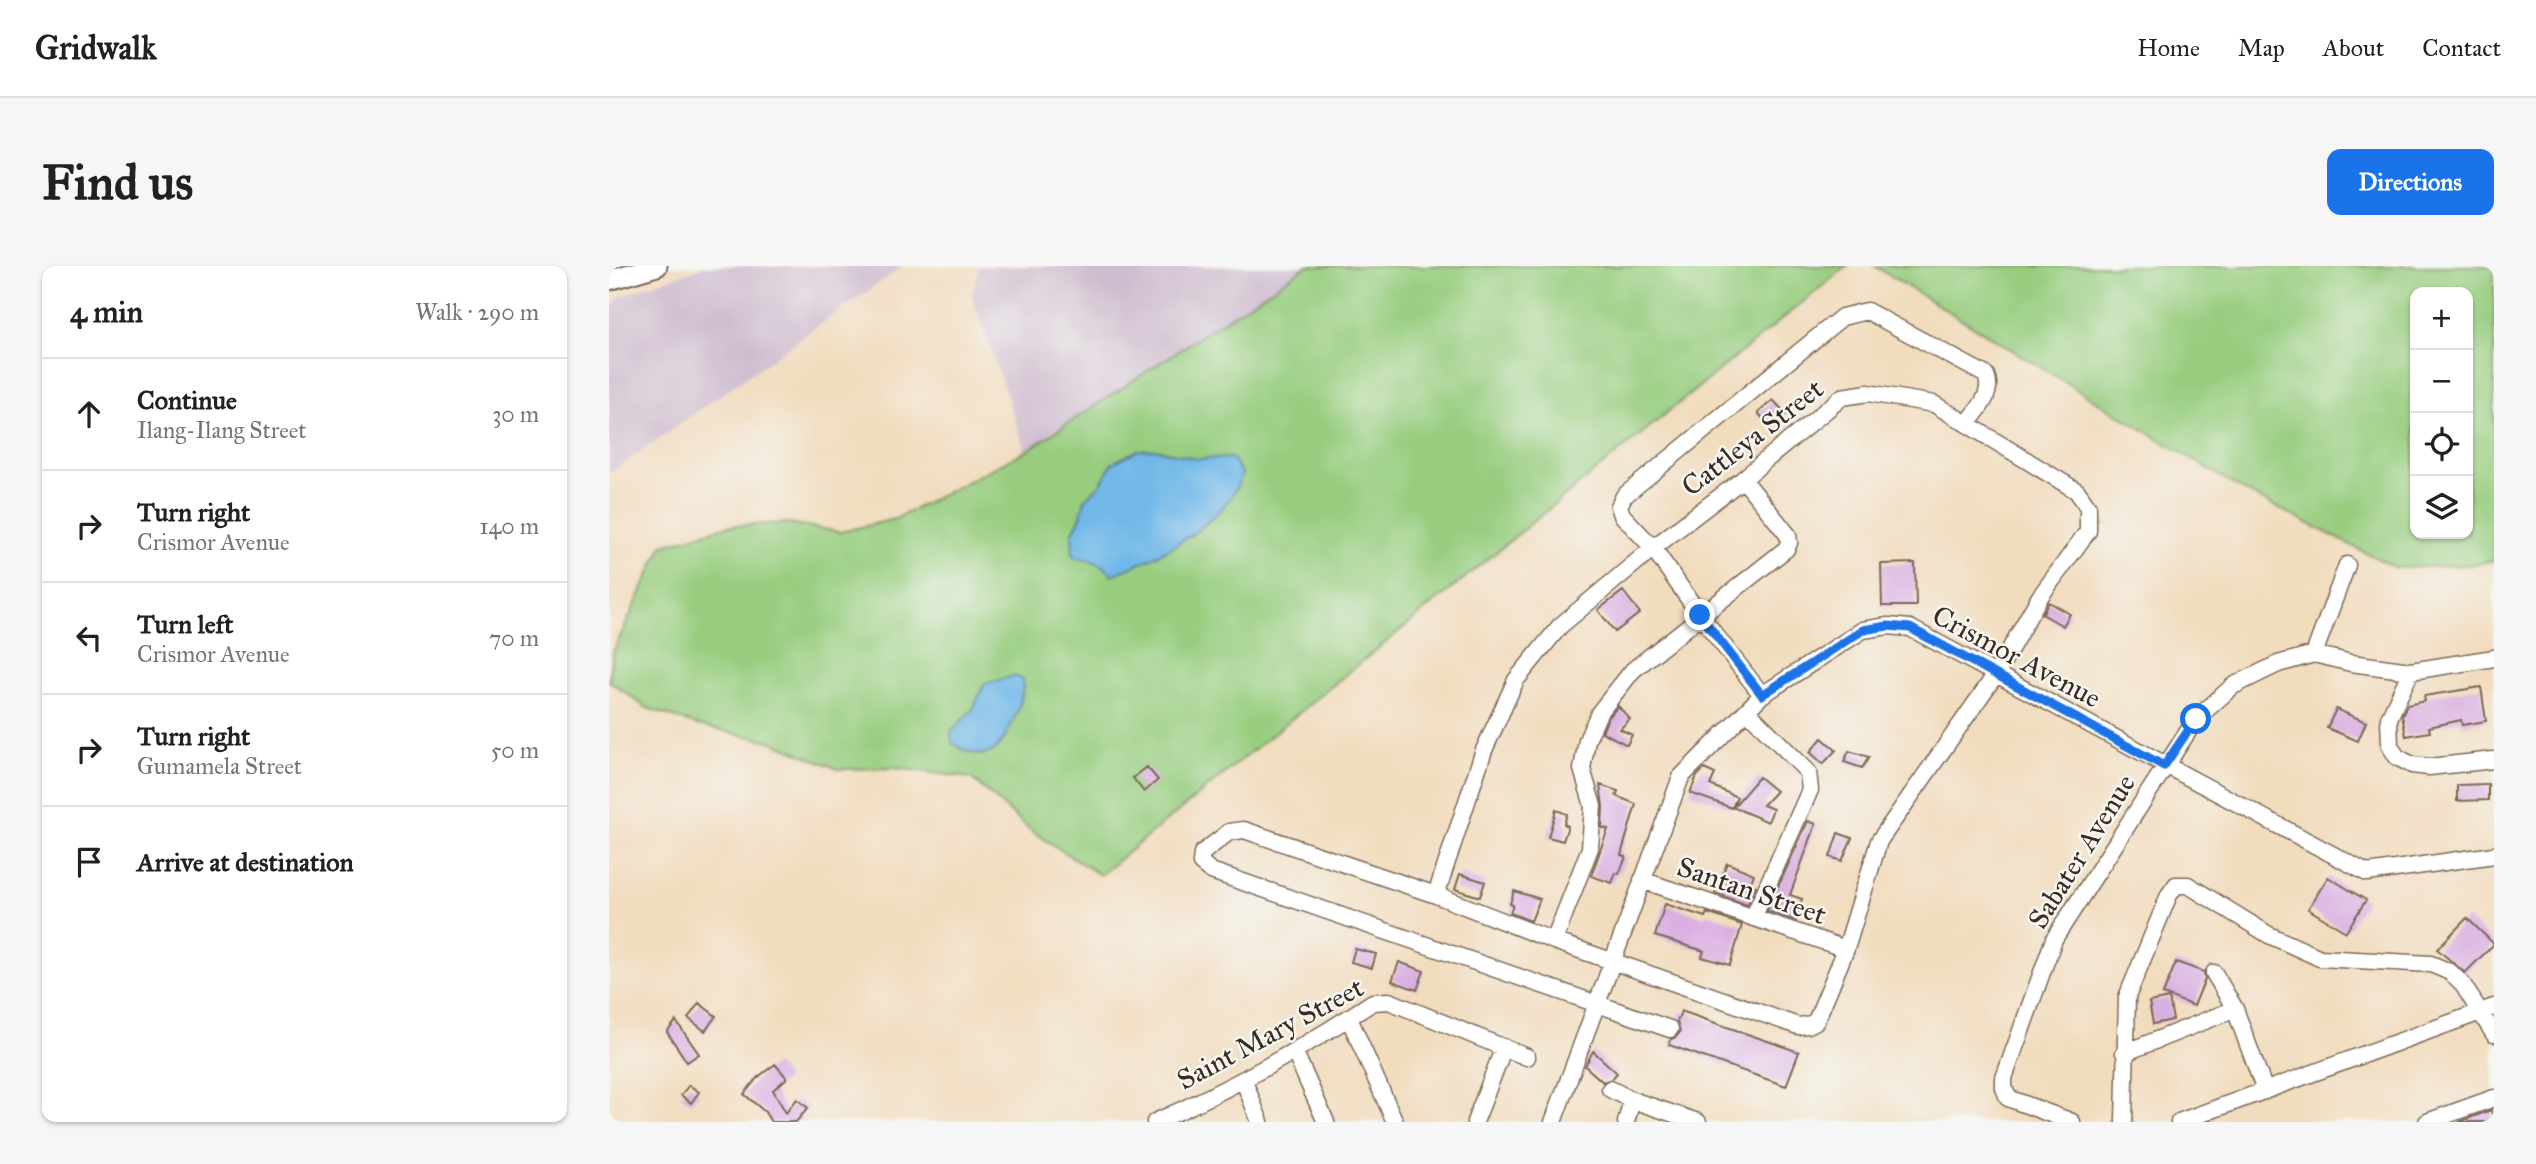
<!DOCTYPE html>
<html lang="en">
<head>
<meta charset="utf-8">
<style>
  body { margin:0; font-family:"IM FELL Great Primer",serif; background:#f6f6f6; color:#202124 }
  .controls { position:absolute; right:21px; top:21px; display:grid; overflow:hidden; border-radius:14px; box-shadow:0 2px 5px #0004 }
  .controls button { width:63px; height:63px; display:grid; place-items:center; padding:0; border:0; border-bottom:2px solid #e0e0e0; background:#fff; color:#202124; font:35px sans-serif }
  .stop { position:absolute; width:21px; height:21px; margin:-16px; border:5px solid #1a73e8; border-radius:50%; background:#fff }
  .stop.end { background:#1a73e8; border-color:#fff; box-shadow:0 2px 7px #0008 }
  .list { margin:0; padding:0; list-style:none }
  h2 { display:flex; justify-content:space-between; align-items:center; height:91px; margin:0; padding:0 28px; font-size:30px }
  h2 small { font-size:23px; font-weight:400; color:#757577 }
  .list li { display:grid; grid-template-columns:46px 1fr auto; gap:21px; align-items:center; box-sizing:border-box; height:112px; padding:0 28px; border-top:2px solid #e0e0e0 }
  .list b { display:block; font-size:26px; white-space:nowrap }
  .list p { margin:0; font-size:23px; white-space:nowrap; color:#757577 }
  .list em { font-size:23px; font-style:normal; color:#757577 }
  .icon { flex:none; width:38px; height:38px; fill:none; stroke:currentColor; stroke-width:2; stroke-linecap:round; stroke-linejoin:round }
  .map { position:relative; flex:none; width:1885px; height:856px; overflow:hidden; border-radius:14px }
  header { display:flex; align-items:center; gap:42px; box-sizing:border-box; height:98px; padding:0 35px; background:#fff; border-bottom:2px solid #e0e0e0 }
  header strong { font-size:33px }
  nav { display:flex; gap:38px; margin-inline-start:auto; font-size:24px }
  .intro { display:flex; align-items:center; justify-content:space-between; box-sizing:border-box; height:168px; padding:0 42px }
  h1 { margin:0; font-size:49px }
  .button { padding:18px 32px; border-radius:14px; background:#1a73e8; color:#fff; font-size:24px; font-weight:700 }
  main { display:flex; gap:42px; padding:0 42px }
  aside { flex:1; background:#fff; border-radius:14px; box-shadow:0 2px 5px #0004 }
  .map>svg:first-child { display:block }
  .industrial { fill:#cfbdcf }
  .green { fill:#98cd7f; stroke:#6a7c4e; stroke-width:2; fill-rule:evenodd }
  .water { fill:#71b8e8; stroke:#567183; stroke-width:2 }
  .building { fill:#daafe1 }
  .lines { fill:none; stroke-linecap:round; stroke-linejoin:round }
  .minor-casing { stroke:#7b6856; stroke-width:19 }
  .major-casing { stroke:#7b6856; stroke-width:23 }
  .minor { stroke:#fff; stroke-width:16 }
  .major { stroke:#fff; stroke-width:19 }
  .route { stroke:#1a73e8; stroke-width:9 }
  .labels { text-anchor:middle; stroke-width:5; stroke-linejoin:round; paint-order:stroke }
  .street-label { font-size:28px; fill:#3b2a1e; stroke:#f6f6f2 }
</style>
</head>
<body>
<header>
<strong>Gridwalk</strong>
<nav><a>Home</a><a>Map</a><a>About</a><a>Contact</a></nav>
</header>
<div class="intro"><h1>Find us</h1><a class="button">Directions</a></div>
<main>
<aside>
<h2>4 min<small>Walk · 290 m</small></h2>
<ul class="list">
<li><svg class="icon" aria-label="ahead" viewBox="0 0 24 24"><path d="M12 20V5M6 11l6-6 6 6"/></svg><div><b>Continue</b><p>Ilang-Ilang Street</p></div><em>30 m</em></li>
<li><svg class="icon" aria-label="right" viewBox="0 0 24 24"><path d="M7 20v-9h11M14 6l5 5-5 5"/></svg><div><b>Turn right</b><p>Crismor Avenue</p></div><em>140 m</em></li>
<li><svg class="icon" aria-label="left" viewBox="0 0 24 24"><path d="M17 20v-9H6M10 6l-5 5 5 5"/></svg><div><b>Turn left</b><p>Crismor Avenue</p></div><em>70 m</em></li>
<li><svg class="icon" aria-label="right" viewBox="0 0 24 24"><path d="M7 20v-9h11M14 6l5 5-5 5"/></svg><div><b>Turn right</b><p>Gumamela Street</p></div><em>50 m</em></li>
<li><svg class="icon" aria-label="arrive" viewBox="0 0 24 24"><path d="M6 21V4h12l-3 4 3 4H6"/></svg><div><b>Arrive at destination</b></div></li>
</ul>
</aside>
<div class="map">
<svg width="1885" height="856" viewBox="0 0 1885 856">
  <rect width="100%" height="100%" fill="#f6f6f2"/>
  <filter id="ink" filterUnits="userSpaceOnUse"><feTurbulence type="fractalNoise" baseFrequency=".0143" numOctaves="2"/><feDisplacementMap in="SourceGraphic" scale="14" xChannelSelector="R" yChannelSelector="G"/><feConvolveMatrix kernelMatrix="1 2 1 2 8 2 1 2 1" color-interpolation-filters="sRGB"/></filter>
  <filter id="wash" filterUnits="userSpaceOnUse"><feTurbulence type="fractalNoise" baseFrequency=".00686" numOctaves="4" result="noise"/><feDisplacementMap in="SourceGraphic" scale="28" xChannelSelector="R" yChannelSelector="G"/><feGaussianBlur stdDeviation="1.57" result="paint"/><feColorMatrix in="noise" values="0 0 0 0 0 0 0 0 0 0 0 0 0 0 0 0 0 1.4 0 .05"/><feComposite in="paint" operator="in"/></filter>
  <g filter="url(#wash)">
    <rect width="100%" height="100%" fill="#f1dcbd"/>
    <path class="industrial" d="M96 0H294L0 208V45L11 30Z
      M370 0H698L417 185 363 30Z"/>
    <path class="green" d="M698 0H1238L491 609 424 566 362 512 287 502 229 503 161 475 88 459 38 442 0 415 4 386 54 279 119 260 180 257 231 266 286 253 417 185Z
      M1265 0H1885V295L1859 299 1787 302 1637 226ZM1859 26V268H1806V26Z"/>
    <path class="water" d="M547 183 588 193 623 192 633 208C618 257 549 292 503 309 496 297 478 293 464 291L463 268 472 250 476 233 491 219 503 197 529 184Z
      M405 410 414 413C415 430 410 442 403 457 389 490 374 498 343 477L342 466 365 442 375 418Z"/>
    <g id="blocks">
      <path class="building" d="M1164 134 1177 148 1162 161 1149 147Z
        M1306 297 1307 340H1273L1272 298Z
        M1014 325 1031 347 1006 366 989 344Z
        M1440 336 1461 348 1454 360 1433 348Z
        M1872 421 1877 455 1853 459 1852 454 1820 461 1821 466 1797 470 1793 449 1798 439 1816 435 1815 430Z
        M1009 440 1021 453 1011 463 1023 469 1018 479 993 466 999 452Z
        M1727 443 1757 456 1749 475 1718 462Z
        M1213 472 1227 484 1214 498 1201 486Z
        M1240 485 1260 491 1253 502 1235 496Z
        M538 501 549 514 535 526 524 512Z
        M1095 503 1106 508 1101 519 1128 531 1123 542 1081 527 1088 510Z
        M1150 511 1167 525 1154 539 1164 543 1159 556 1124 541Z
        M1879 518V534L1848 535V519Z
        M991 519 1009 525 1007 530 1027 538 1012 589 1017 591 1010 608 1007 607 1003 617 982 610 999 563 993 562 994 540Z
        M947 544 958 548 955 558 959 560 954 575 939 571Z
        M1199 555 1207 558 1181 629 1193 633 1187 655 1158 645Z
        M1229 567 1243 572 1233 595 1221 591Z
        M1118 597 1145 608 1141 619 1147 620 1138 639 1106 627Z
        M851 608 876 616 871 631 846 623Z
        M1719 611 1757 634 1737 666 1699 643Z
        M905 625 931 633 922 655 901 647 904 639 901 638Z
        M1056 638 1096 651 1098 647 1133 659 1121 699 1093 691 1095 685 1046 670Z
        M1858 652 1885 678 1856 707 1828 683Z
        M746 683 767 688 763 702 742 696Z
        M790 696 815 705 808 724 783 715Z
        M1567 696 1595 706 1596 713 1585 740 1554 728Z
        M1560 732 1564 754 1544 758 1540 736Z
        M90 737 107 750 96 765 79 752Z
        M1072 745 1190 786 1177 820 1060 779 1062 773 1067 771 1071 766 1068 756Z
        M67 755 90 788 78 796 58 766Z
        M984 785 1008 807 1003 813 994 816 976 800Z
        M166 798 178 812 164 824 177 847 188 833 199 842 187 856H162L156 846 135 828 148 812Z
        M80 819 90 826 82 837 72 829Z
        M1882 844 1885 856H1850Z"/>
    </g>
  </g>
  <g filter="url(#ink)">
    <use href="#blocks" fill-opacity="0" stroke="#7b6856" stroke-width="2"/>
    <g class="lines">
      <defs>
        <path id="minor" d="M1259 127 1325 138 1468 225 1479 241V265L1430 332 1387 408 1270 575 1237 683 1207 755 1199 759 1189 760 945 675 827 629 875 484 907 414 951 360 1044 282 1134 213 1233 131Z
          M1705 388 1738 299
          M1802 405 1780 452 1781 480 1788 491 1803 499 1820 501 1885 494
          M1153 429 1091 349 1044 282 1013 249 1010 240 1015 230 1233 51 1258 45 1377 109C1385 128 1369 143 1358 158
          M1138 445 1199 506 1201 524 1144 652
          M1033 614 1237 683
          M827 629 635 564 620 566 593 587 592 597 602 605 1061 763
          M945 675 981 582 984 540 973 503 978 474 990 447 1024 404 1177 283 1180 277 1179 269 1134 213
          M1605 707 1626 743 1656 825
          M740 752 786 856
          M686 787 717 856
          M1515 787 1626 743
          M635 815 651 856
          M1001 823 1023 834 1089 856
          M546 856C626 821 692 783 764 736L780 735 918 791
          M866 856 895 781
          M944 856 1072 511 1153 429 1254 364 1279 360 1301 362 1758 607 1885 589
          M1017 856 1023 834
          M1463 856 1399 832 1395 822V812L1445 673 1587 453 1624 420 1669 398 1705 388 1742 397 1802 405 1885 392
          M1515 856 1518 731 1560 629 1567 619H1579L1660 669 1711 692 1822 698 1841 706 1854 719 1885 768
          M1570 856 1885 741
          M1818 856 1885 832"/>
        <path id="major" d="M0 14 48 0"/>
      </defs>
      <use href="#minor" class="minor-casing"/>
      <use href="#major" class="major-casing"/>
      <use href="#minor" class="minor"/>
      <use href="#major" class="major"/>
    </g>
  </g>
  <g class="lines" filter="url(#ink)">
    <path class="route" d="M1091 349 1153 429 1254 364 1279 360 1301 362 1555 500 1587 453"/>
  </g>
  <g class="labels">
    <g class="street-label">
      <text transform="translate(1143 171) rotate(-38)" y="10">Cattleya Street</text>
      <text transform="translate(1408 390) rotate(28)" y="10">Crismor Avenue</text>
      <text transform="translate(1472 585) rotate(-58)" y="10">Sabater Avenue</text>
      <text transform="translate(1143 624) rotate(19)" y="10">Santan Street</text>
      <text transform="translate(661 767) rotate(-28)" y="10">Saint Mary Street</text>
    </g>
  </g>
</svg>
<div class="controls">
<button>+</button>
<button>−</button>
<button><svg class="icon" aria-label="locate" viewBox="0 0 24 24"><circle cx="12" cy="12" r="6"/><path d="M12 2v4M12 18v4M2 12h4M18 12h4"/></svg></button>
<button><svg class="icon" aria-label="layers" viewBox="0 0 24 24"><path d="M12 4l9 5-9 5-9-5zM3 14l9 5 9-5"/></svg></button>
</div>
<div class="stop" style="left:1587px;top:453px"></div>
<div class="stop end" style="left:1091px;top:349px"></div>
</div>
</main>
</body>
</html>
